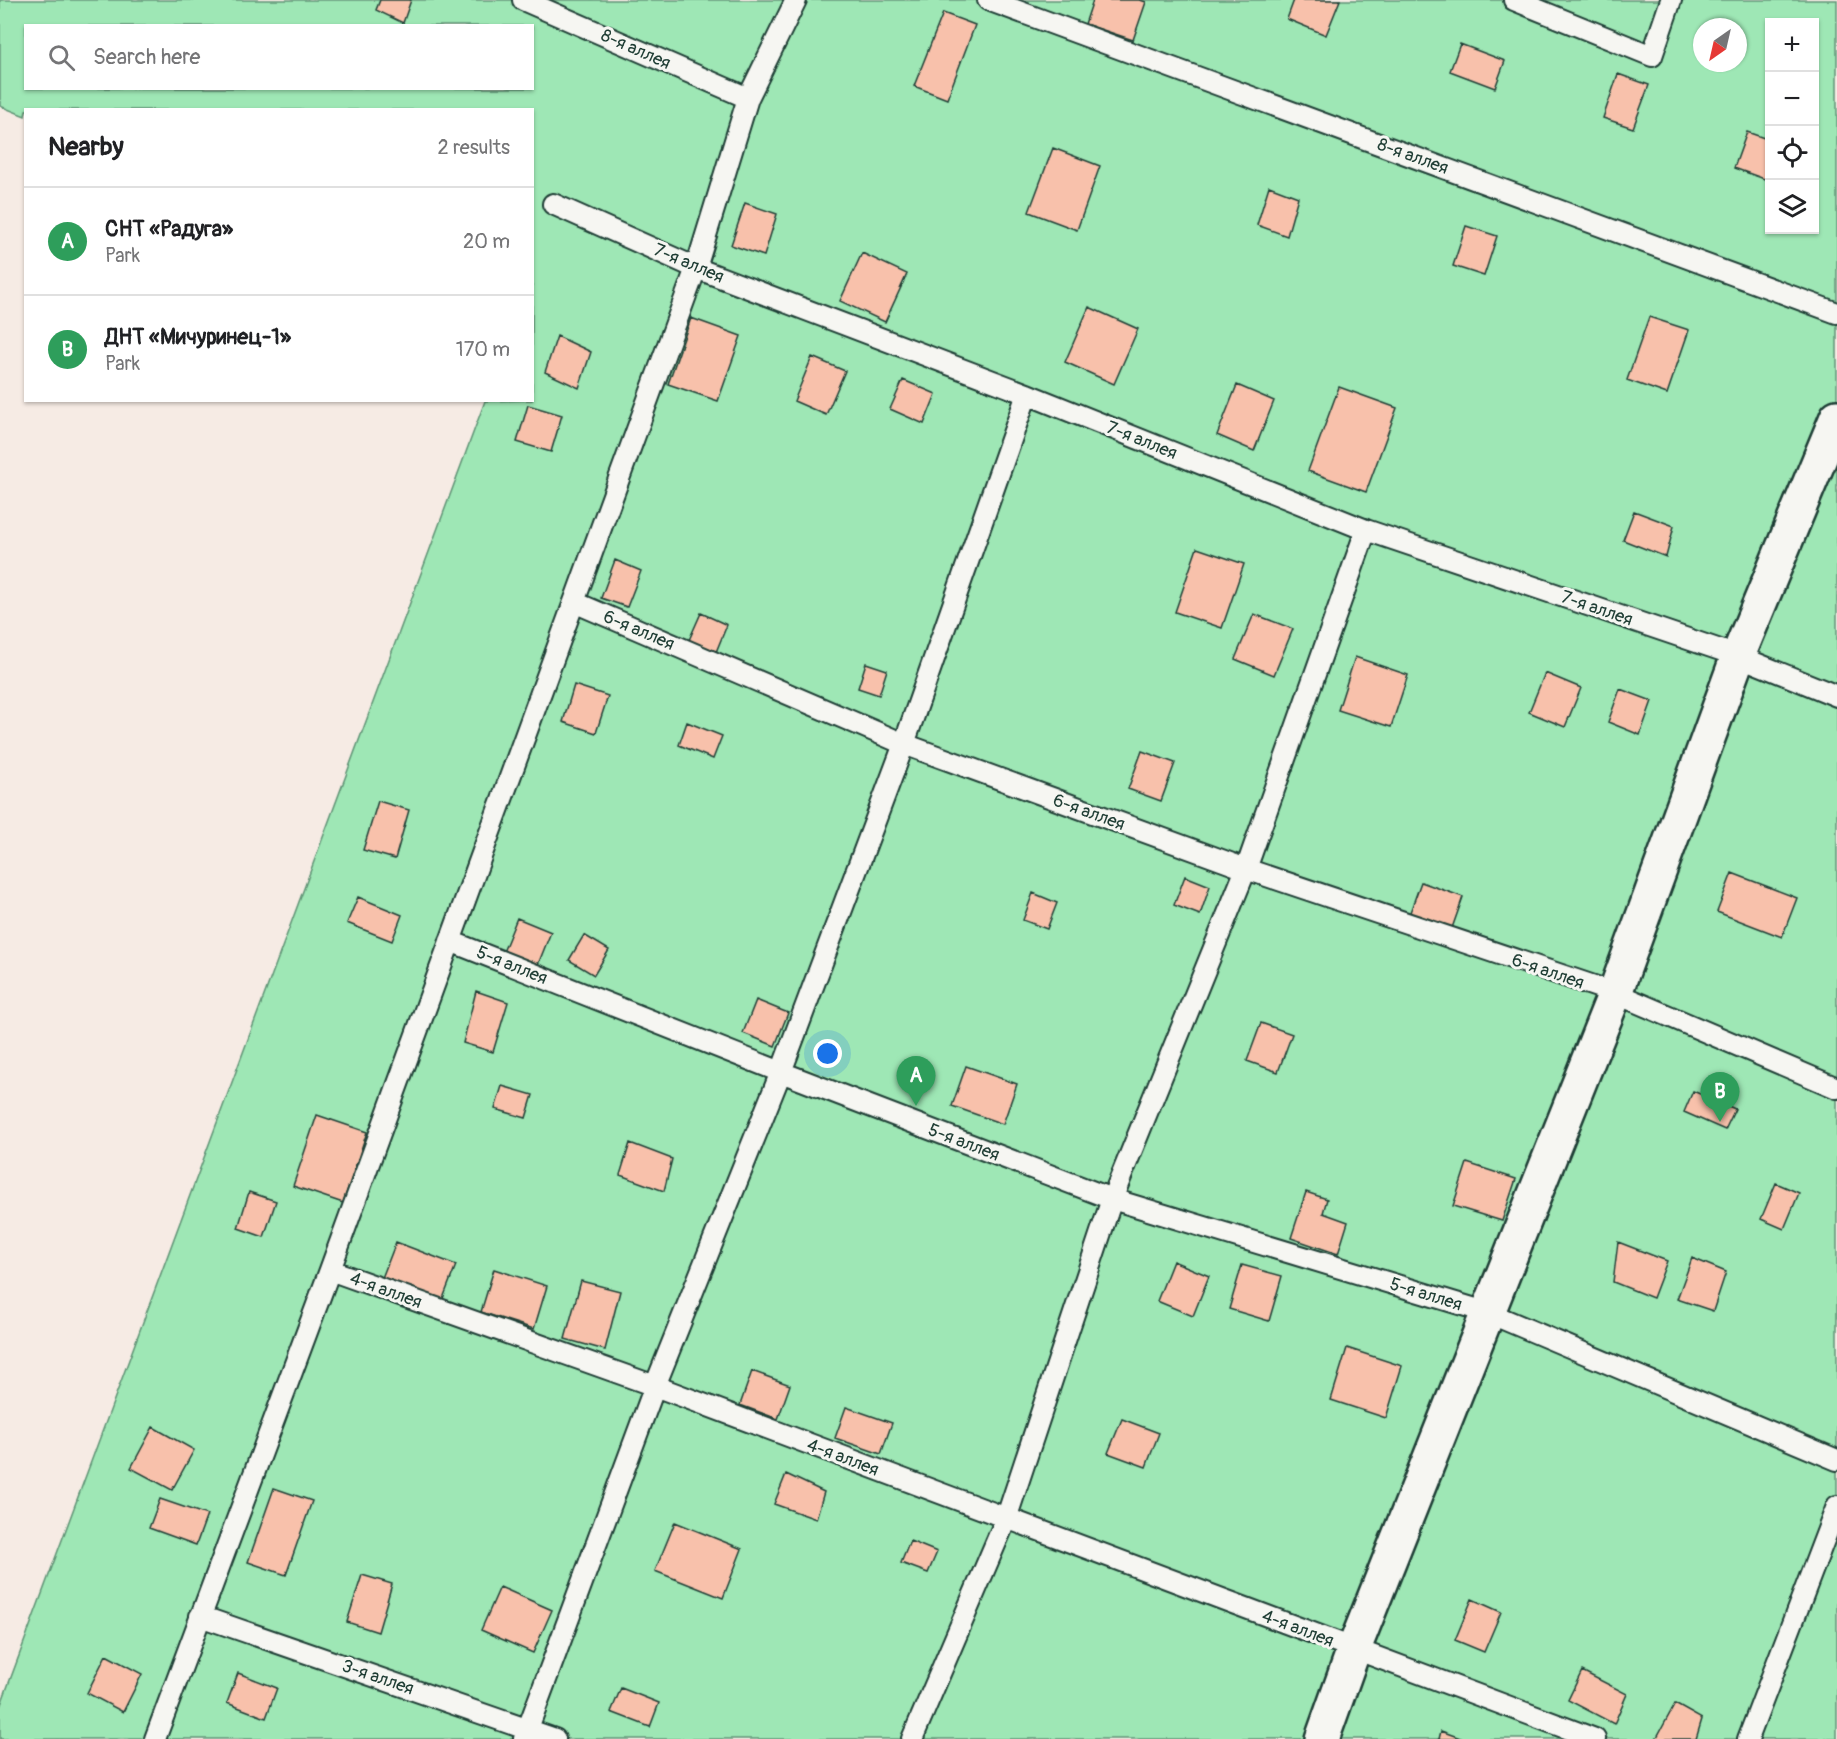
<!DOCTYPE html>
<html lang="en">
<head>
<meta charset="utf-8">
<style>
  body { margin:0; font-family:Pangolin,sans-serif; background:#f6f6f6; color:#202124 }
  .controls { position:absolute; right:18px; top:18px; display:grid; overflow:hidden; border-radius:0px; box-shadow:0 2px 4px #0004 }
  .controls button { width:54px; height:54px; display:grid; place-items:center; padding:0; border:0; border-bottom:2px solid #e0e0e0; background:#fff; color:#202124; font:30px sans-serif }
  .compass { position:absolute; left:1693px; top:18px; width:54px; height:54px; border-radius:50%; background:#fff; box-shadow:0 2px 4px #0004; rotate:214deg }
  .you { position:absolute; left:828px; top:1054px; width:21px; height:21px; margin:-15px; border:4px solid #fff; border-radius:50%; background:#1a73e8; box-shadow:0 0 0 9px #1a73e833 }
  .badge { display:grid; place-items:center; width:39px; height:39px; border-radius:50%; background:#111827; color:#fff; font-size:20px; font-weight:700 }
  .pin { position:absolute; translate:-50% -50px; filter:drop-shadow(0 2px 3px #0008) }
  .pin::after { content:''; position:absolute; top:32px; width:21px; height:18px; background:inherit; clip-path:polygon(0 0,100% 0,50% 100%) }
  .list { margin:0; padding:0; list-style:none }
  h2 { display:flex; justify-content:space-between; align-items:center; height:78px; margin:0; padding:0 24px; font-size:26px }
  h2 small { font-size:20px; font-weight:400; color:#757577 }
  .list li { display:grid; grid-template-columns:39px 1fr auto; gap:18px; align-items:center; box-sizing:border-box; height:108px; padding:0 24px; border-top:2px solid #e0e0e0 }
  .list b { display:block; font-size:22px; white-space:nowrap }
  .list p { margin:0; font-size:20px; white-space:nowrap; color:#757577 }
  .list em { font-size:20px; font-style:normal; color:#757577 }
  .icon { flex:none; width:33px; height:33px; fill:none; stroke:currentColor; stroke-width:2; stroke-linecap:round; stroke-linejoin:round }
  .map { position:relative; flex:none; width:1837px; height:1739px; overflow:hidden }
  .search { position:absolute; background:#fff; box-shadow:0 2px 4px #0004; left:24px; top:24px; width:510px; height:66px; display:flex; align-items:center; gap:15px; box-sizing:border-box; padding:0 21px; border-radius:0px; color:#757577; font-size:22px }
  .panel { position:absolute; background:#fff; box-shadow:0 2px 4px #0004; left:24px; top:108px; width:510px; height:294px; border-radius:0px }
  .map>svg:first-child { display:block }
  .green { fill:#9ee7b5; stroke:#5e9274; stroke-width:1.5; fill-rule:evenodd }
  .building { fill:#f8c1ab; stroke:#1f3d34; stroke-width:1.5 }
  .lines { fill:none; stroke-linecap:round; stroke-linejoin:round }
  .lane-casing { stroke:#1f3d34; stroke-width:24 }
  .street-casing { stroke:#1f3d34; stroke-width:38 }
  .lane { stroke:#f6f6f2; stroke-width:20 }
  .street { stroke:#f6f6f2; stroke-width:33 }
  .labels { text-anchor:middle; stroke-width:6; stroke-linejoin:round; paint-order:stroke }
  .street-label { font-size:18px; fill:#1f3d34; stroke:#f6f6f2 }
</style>
</head>
<body>
<div class="map">
<svg width="1837" height="1739" viewBox="0 0 1837 1739">
  <rect width="100%" height="100%" fill="#f6ebe4"/>
  <filter id="ink" filterUnits="userSpaceOnUse"><feTurbulence type="fractalNoise" baseFrequency=".0167" numOctaves="2"/><feDisplacementMap in="SourceGraphic" scale="12" xChannelSelector="R" yChannelSelector="G"/><feConvolveMatrix kernelMatrix="1 2 1 2 8 2 1 2 1" color-interpolation-filters="sRGB"/></filter>
  <g filter="url(#ink)">
    <path class="green" d="M0 0H1837V1739H0V1707L485 401 532 400V110H26L25 116 0 106ZM1770 22H1814V230H1770ZM26 26H532V88H26ZM1702 27H1738V63H1702Z"/>
    <path class="building" d="M380 0H411L403 23 376 10Z
      M1093 0H1140L1146 2 1133 40 1085 24Z
      M1294 0H1340L1326 35 1287 19Z
      M943 13 975 25 947 99 914 86Z
      M1460 44 1505 61 1495 88 1450 71Z
      M1618 74 1649 85 1633 128 1603 118Z
      M1747 132 1770 140V181L1734 168Z
      M1053 148 1100 166 1077 230 1029 212Z
      M1269 186 1298 197 1287 236 1257 225Z
      M745 203 777 214 764 256 731 245Z
      M1466 226 1497 236 1484 276 1453 266Z
      M862 253 907 274 885 322 840 301Z
      M1089 307 1138 329 1114 384 1065 362Z
      M1649 317 1689 330 1667 394 1627 380Z
      M691 318 741 336 718 401 668 384Z
      M557 336 591 352 579 388 545 372Z
      M812 357 845 371 826 415 794 401Z
      M903 380 936 394 924 424 890 409Z
      M1237 385 1274 401 1254 451 1217 435Z
      M1339 387 1397 408 1366 492 1308 471Z
      M528 405 562 415 551 452 517 442Z
      M1634 511 1674 526 1666 557 1623 540Z
      M1197 548 1244 564 1222 628 1175 612Z
      M615 560 641 571 627 607 601 598Z
      M701 613 727 625 716 652 689 640Z
      M1254 614 1293 629 1274 675 1235 659Z
      M1355 657 1408 675 1391 727 1338 710Z
      M866 663 887 670 879 695 858 688Z
      M1545 673 1581 688 1565 727 1529 712Z
      M574 685 608 696 596 733 563 722Z
      M1620 689 1652 701 1640 735 1608 722Z
      M687 722 722 736 713 759 679 745Z
      M1142 751 1175 763 1161 801 1128 789Z
      M378 801 409 810 395 859 363 850Z
      M1732 873 1797 898 1782 937 1717 912Z
      M1185 876 1210 886 1200 915 1174 905Z
      M1421 882 1463 897 1451 931 1409 915Z
      M1033 893 1057 903 1047 929 1023 920Z
      M358 897 402 915 392 941 347 923Z
      M517 918 551 932 537 967 503 952Z
      M584 935 609 950 594 975 569 960Z
      M476 991 508 1002 493 1052 463 1043Z
      M756 1000 788 1013 775 1046 743 1033Z
      M1261 1023 1292 1034 1278 1072 1247 1061Z
      M966 1066 1017 1084 1003 1124 952 1106Z
      M502 1086 533 1095 526 1118 495 1109Z
      M1693 1091 1735 1109 1725 1130 1684 1112Z
      M317 1115 367 1132 343 1203 293 1186Z
      M630 1143 672 1159 664 1191 620 1175Z
      M1467 1163 1516 1179 1502 1221 1453 1206Z
      M1776 1183 1799 1193 1784 1229 1761 1219Z
      M249 1192 276 1201 264 1237 238 1228Z
      M1306 1192 1327 1199 1323 1213 1348 1222 1338 1254 1291 1238Z
      M396 1242 456 1265 442 1301 382 1278Z
      M1618 1242 1667 1261 1653 1298 1613 1282Z
      M1692 1258 1726 1272 1713 1311 1677 1299Z
      M1173 1261 1209 1276 1193 1316 1157 1301Z
      M1242 1265 1282 1276 1269 1321 1229 1309Z
      M494 1269 547 1286 534 1329 481 1312Z
      M581 1281 620 1291 605 1350 565 1339Z
      M1347 1348 1402 1366 1386 1418 1331 1400Z
      M752 1371 790 1385 778 1419 740 1405Z
      M846 1407 892 1423 881 1454 835 1438Z
      M1122 1419 1159 1433 1146 1467 1108 1453Z
      M153 1427 194 1450 172 1490 131 1468Z
      M786 1474 824 1492 816 1519 774 1504Z
      M274 1488 312 1501 286 1575 248 1562Z
      M160 1499 207 1515 196 1545 149 1528Z
      M675 1522 742 1549 723 1598 655 1571Z
      M910 1541 937 1552 928 1573 901 1563Z
      M362 1575 392 1584 378 1632 347 1622Z
      M500 1587 552 1610 533 1653 481 1630Z
      M1472 1599 1501 1612 1484 1652 1455 1640Z
      M106 1655 142 1674 123 1712 87 1693Z
      M1582 1671 1627 1694 1614 1724 1568 1700Z
      M238 1673 277 1688 266 1718 227 1703Z
      M621 1688 659 1703 650 1727 611 1712Z
      M1675 1704 1702 1719 1696 1739H1656Z
      M1441 1731 1463 1739H1439Z"/>
    <g class="lines">
      <defs>
        <path id="lane" d="M523 0 748 98
          M988 0 1837 313
          M1514 0 1652 56 1671 0
          M553 204 696 268 1027 394 1366 530 1738 656 1837 696
          M574 602 904 744 1246 869 1615 993 1837 1088
          M450 941 781 1072 1112 1199 1489 1313 1837 1460
          M330 1270 655 1386 1595 1739
          M200 1616 555 1739
          M155 1739 330 1270 696 268 748 98 796 0
          M524 1739 655 1386 781 1072 904 744 1027 394
          M912 1739 1006 1519 1112 1199 1246 869 1366 530
          M1748 1739 1837 1506"/>
        <path id="street" d="M1322 1739 1354 1649 1615 993 1738 656 1837 417"/>
      </defs>
      <use href="#lane" class="lane-casing"/>
      <use href="#street" class="street-casing"/>
      <use href="#lane" class="lane"/>
      <use href="#street" class="street"/>
    </g>
  </g>
  <g class="labels">
    <g class="street-label">
      <text transform="translate(636 49) rotate(24)" y="6">8-я аллея</text>
      <text transform="translate(1413 156) rotate(20)" y="6">8-я аллея</text>
      <text transform="translate(689 263) rotate(23)" y="6">7-я аллея</text>
      <text transform="translate(1142 440) rotate(22)" y="6">7-я аллея</text>
      <text transform="translate(1597 608) rotate(19)" y="6">7-я аллея</text>
      <text transform="translate(639 630) rotate(23)" y="6">6-я аллея</text>
      <text transform="translate(1089 812) rotate(20)" y="6">6-я аллея</text>
      <text transform="translate(512 965) rotate(22)" y="6">5-я аллея</text>
      <text transform="translate(1548 971) rotate(19)" y="6">6-я аллея</text>
      <text transform="translate(964 1142) rotate(21)" y="6">5-я аллея</text>
      <text transform="translate(386 1290) rotate(20)" y="6">4-я аллея</text>
      <text transform="translate(1426 1294) rotate(17)" y="6">5-я аллея</text>
      <text transform="translate(843 1457) rotate(21)" y="6">4-я аллея</text>
      <text transform="translate(1298 1628) rotate(21)" y="6">4-я аллея</text>
      <text transform="translate(378 1677) rotate(19)" y="6">3-я аллея</text>
    </g>
  </g>
</svg>
<div class="controls">
<button>+</button>
<button>−</button>
<button><svg class="icon" aria-label="locate" viewBox="0 0 24 24"><circle cx="12" cy="12" r="6"/><path d="M12 2v4M12 18v4M2 12h4M18 12h4"/></svg></button>
<button><svg class="icon" aria-label="layers" viewBox="0 0 24 24"><path d="M12 4l9 5-9 5-9-5zM3 14l9 5 9-5"/></svg></button>
</div>
<svg class="compass" viewBox="-18 -18 36 36"><path d="M0-13l5 13h-10z" fill="#e53935"/><path d="M0 13l5-13h-10z" fill="#757577"/></svg>
<div class="you"></div>
<div class="pin badge" style="left:916px;top:1106px;background:#2e9e5b">A</div>
<div class="pin badge" style="left:1720px;top:1122px;background:#2e9e5b">B</div>
<div class="search"><svg class="icon" aria-label="search" viewBox="0 0 24 24"><circle cx="10" cy="10" r="6"/><path d="M15 15l6 6"/></svg>Search here</div>
<section class="panel">
<h2>Nearby<small>2 results</small></h2>
<ul class="list">
<li><span class="badge" style="background:#2e9e5b">A</span><div><b>СНТ «Радуга»</b><p>Park</p></div><em>20 m</em></li>
<li><span class="badge" style="background:#2e9e5b">B</span><div><b>ДНТ «Мичуринец-1»</b><p>Park</p></div><em>170 m</em></li>
</ul>
</section>
</div>
</body>
</html>
